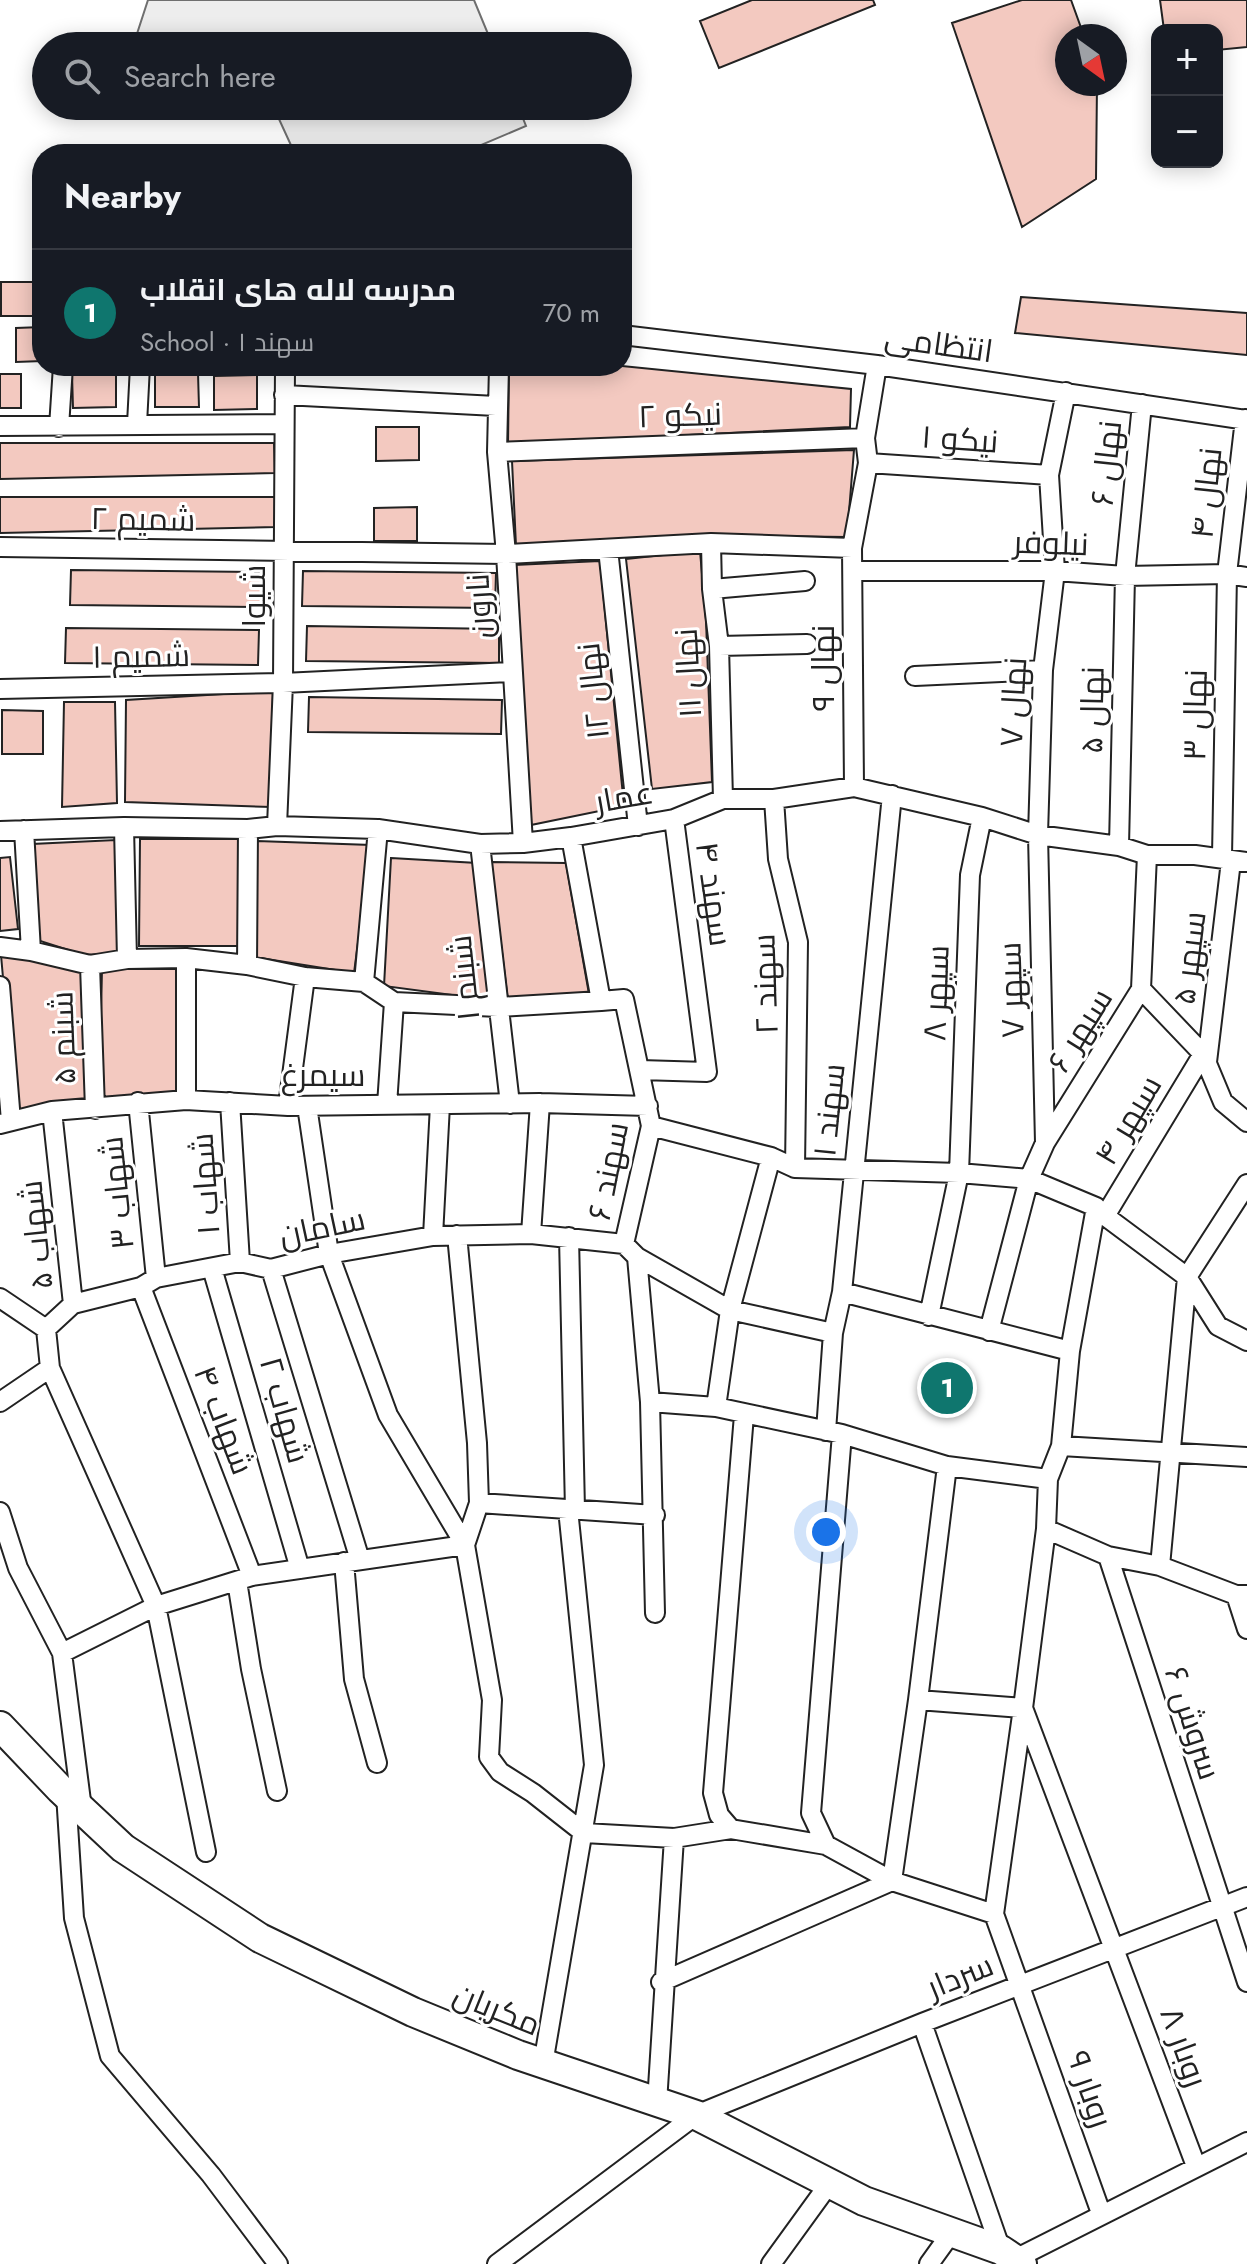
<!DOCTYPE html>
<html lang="en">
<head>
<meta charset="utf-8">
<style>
  body { margin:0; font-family:Jost,Cairo,sans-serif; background:#242831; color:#f1f3f6 }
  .controls { position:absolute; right:24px; top:24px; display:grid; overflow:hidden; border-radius:16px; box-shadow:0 4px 20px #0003 }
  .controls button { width:72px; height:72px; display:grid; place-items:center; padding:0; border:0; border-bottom:2px solid #363941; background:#171b24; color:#f1f3f6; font:40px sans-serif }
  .compass { position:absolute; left:1055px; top:24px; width:72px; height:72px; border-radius:50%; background:#171b24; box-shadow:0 4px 20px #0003; rotate:147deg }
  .you { position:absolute; left:826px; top:1532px; width:28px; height:28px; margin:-20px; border:6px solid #fff; border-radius:50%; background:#1a73e8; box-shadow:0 0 0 12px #1a73e833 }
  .badge { display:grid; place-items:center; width:52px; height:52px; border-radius:50%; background:#0f766e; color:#fff; font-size:26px; font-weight:700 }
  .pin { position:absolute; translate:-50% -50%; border:4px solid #fff; box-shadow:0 2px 8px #0006 }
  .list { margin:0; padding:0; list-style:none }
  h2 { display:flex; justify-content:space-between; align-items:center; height:104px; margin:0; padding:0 32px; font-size:34px }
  h2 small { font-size:26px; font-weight:400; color:#9ea1a6 }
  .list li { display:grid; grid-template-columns:52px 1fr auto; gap:24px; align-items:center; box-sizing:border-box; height:128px; padding:0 32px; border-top:2px solid #363941 }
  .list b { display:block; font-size:30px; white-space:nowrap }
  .list p { margin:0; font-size:26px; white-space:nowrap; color:#9ea1a6 }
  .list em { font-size:26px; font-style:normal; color:#9ea1a6 }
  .icon { flex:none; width:44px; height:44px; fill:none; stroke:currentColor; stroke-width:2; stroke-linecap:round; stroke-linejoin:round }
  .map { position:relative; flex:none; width:1247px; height:2264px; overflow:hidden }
  .search { position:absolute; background:#171b24; box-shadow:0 4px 20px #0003; left:32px; top:32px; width:600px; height:88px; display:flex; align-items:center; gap:20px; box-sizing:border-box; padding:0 28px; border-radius:44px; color:#9ea1a6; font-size:30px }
  .panel { position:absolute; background:#171b24; box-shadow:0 4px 20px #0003; left:32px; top:144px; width:600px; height:232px; border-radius:32px }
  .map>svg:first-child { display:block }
  .parking { fill:#ededed; stroke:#6f6f6f; stroke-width:2 }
  .building { fill:#f3c9c0; stroke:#222; stroke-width:2 }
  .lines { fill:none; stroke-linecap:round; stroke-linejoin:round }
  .street-casing { stroke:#222; stroke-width:22 }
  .primary-casing { stroke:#222; stroke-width:32 }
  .street { stroke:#fff; stroke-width:18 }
  .primary { stroke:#fff; stroke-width:28 }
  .labels { text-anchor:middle; stroke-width:6; stroke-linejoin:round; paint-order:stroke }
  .street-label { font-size:32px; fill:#222; stroke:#fff }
</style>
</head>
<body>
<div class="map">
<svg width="1247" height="2264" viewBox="0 0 1247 2264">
  <rect width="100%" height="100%" fill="#fff"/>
  <path class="parking" d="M148 0H474L493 46H133Z
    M273 106H518L526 126 460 154H295Z"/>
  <path class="building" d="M752 0H873L875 5 719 68 700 21Z
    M1022 0H1071L1084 36H1067V84H1097L1096 179 1022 227 952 23Z
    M1160 0H1247V47L1217 50V30H1164Z
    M1 282H42V316H1Z
    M1021 297 1247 313V355L1015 333Z
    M42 327V361L16 362V328Z
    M509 366H622L851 389 850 427 508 444Z
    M155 373H198L199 407H155Z
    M0 374H21V408H0Z
    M72 374H116V407L73 408Z
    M257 375V409L214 410V376Z
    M376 427H419V460L376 461Z
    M0 443H274L275 473 0 479Z
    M854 450 847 537 764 536 516 546 512 461Z
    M0 497H275L276 527 0 533Z
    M417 507V541H374V508Z
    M700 551 706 620 712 782 652 789 626 559Z
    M600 561 624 806 531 825 514 565Z
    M71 570 264 572V607L70 605Z
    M303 571 496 573 495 608 302 606Z
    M307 626 499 629V663L306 661Z
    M66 628 259 630 258 665 65 663Z
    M273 691 271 807 125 802 126 700Z
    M309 697 502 700 501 734 308 732Z
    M64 702H115L117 803 62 807Z
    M2 710 43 711V754H2Z
    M140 839H242L241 946H139Z
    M116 840 121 953 84 955 37 940 32 844Z
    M257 841 371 845 354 973 254 957Z
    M10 857 18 929 0 931V858Z
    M391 858 477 863 490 1000 384 986Z
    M491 862 566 863 589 994 508 1001Z
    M1 955 86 970 89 1103 15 1113Z
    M102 969H182L180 1095 99 1104Z"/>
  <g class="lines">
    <defs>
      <path id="street" d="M622 335 877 365 1247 420
        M499 366 497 452 506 554 523 843
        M284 395 496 406
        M137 424 140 366
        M0 426 284 424
        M59 427 63 366
        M497 452 865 438
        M868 463 1049 475
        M711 543 712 589 719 646 723 799
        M0 547 506 554 711 543 852 548
        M608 549 638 826
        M853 571H1055L1125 576 1227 574 1247 577
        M712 589 805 581
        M719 646 807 644
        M915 676 1043 670
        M0 689 283 683 512 672
        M854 787 852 548 868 463 865 438 877 365
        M774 799 778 859 798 942 795 1168
        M277 826 283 683 285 366
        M124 827 127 959
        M24 830 31 951
        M0 831 124 827 248 829 277 826 378 829 480 844 523 843 571 837 674 819 723 799H774L854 787 982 817 1038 835 1119 846 1147 855H1195L1247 862
        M571 837 601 1001 624 999 651 1126 624 1244 637 1257 650 1402 655 1613
        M480 844 510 1104
        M1119 846 1125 576 1142 404
        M1222 857 1227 574 1245 419
        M0 947 31 951 90 965 127 959 186 958 247 965 305 977 364 982 394 1002 498 1007 601 1001
        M90 965 95 1109
        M247 965 248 829
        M364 982 378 829
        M0 986 11 1121
        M1141 989 1203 1054 1223 1102 1247 1122
        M1207 1062 1231 861
        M640 1070 707 1072 674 819
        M186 1100V958
        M138 1102 156 1278
        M230 1102 240 1262
        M387 1105 394 1002
        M288 1106 305 977
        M307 1106 329 1254 388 1415 465 1545 492 1700 489 1757 500 1772 533 1793 584 1833 674 1838 731 1829
        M52 1111 73 1304
        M0 1124 52 1111 186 1100 288 1106 540 1103 648 1106
        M651 1126 771 1157 795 1168 959 1173 1029 1179 1096 1207 1105 1216 1187 1277 1218 1326 1247 1341
        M1045 1143 1038 835 1043 670 1055 571 1049 475 1066 392
        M1096 1207 1070 1351 1061 1446 1048 1479 1046 1529 1023 1708 1196 2166
        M1105 1216 1203 1054
        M531 1234 540 1103
        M457 1235 477 1443 479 1503 655 1515
        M433 1236 440 1105
        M569 1237 575 1510
        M637 1257 730 1310 833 1333
        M212 1268 300 1569
        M271 1269 360 1560
        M141 1287 252 1576
        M842 1292 1070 1351
        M0 1298 46 1329
        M929 1316 959 1173 970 875 982 817
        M46 1329 73 1304 141 1287 156 1278 240 1262 271 1269 329 1254 433 1236 531 1234 624 1244
        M46 1329 50 1368 156 1606 206 1852
        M989 1331 1029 1179 1045 1143 1141 989 1147 855
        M0 1402 50 1368
        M650 1402 716 1407 842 1434 947 1466 1048 1479
        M716 1407 730 1310 771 1157
        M744 1415 713 1793 719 1815 731 1829 826 1845
        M826 1431 833 1333 842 1292 892 795
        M842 1434 811 1813 826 1845 892 1881 994 1914
        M1061 1446 1247 1457
        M0 1512 18 1568 62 1653 82 1809
        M1046 1529 1108 1556 1160 1566 1236 1595H1247
        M465 1545 479 1503
        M1108 1556 1247 1982
        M344 1562 354 1679 377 1763
        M1160 1566 1187 1277 1247 1184
        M237 1581 251 1669 277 1791
        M1236 1595 1247 1629
        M62 1653 156 1606 252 1576 465 1545
        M918 1700 1023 1708 994 1914 1101 2213
        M66 1794 74 1918 110 2056 211 2175 278 2264
        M892 1881 918 1700 947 1466
        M661 1982 892 1881
        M922 2023 1001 2250
        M543 2064 594 1765 568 1509
        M657 2103 674 1838
        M1015 2259 1247 2142
        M497 2264 696 2115 922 2023 1247 1897
        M771 2264 829 2184
        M929 2264 952 2232"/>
      <path id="primary" d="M0 1726 60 1789 123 1848 260 1938 413 2012 518 2055 696 2115 864 2201 1001 2250 1022 2264"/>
    </defs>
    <use href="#street" class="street-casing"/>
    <use href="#primary" class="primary-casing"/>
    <use href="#street" class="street"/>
    <use href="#primary" class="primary"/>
  </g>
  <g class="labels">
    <g class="street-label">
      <text transform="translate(939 344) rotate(8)" y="11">انتظامی</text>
      <text transform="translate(680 415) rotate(-2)" y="11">نیکو ۲</text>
      <text transform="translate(960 439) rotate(4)" y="11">نیکو ۱</text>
      <text transform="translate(1106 463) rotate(-84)" y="11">نهال ۶</text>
      <text transform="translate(1206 493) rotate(-84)" y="11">نهال ۴</text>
      <text transform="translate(143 519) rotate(1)" y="11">شمیم ۲</text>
      <text transform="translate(1051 543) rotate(2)" y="11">نیلوفر</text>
      <text transform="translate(254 596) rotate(-90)" y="11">شیوا</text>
      <text transform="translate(479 606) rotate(-93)" y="11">نارون</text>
      <text transform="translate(141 656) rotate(-1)" y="11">شمیم ۱</text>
      <text transform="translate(823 668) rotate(-90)" y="11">نهال ۹</text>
      <text transform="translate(688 673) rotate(-93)" y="11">نهال ۱۱</text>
      <text transform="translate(593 691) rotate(-96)" y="11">نهال ۱۲</text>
      <text transform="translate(1013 702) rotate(-87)" y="11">نهال ۷</text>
      <text transform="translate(1092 710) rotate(-89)" y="11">نهال ۵</text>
      <text transform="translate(1195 715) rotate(-89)" y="11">نهال ۳</text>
      <text transform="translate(624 797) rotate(-10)" y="11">عمار</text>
      <text transform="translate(714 894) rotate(82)" y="11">سهند ۴</text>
      <text transform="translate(1189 958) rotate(-83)" y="11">سپهر ۵</text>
      <text transform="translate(464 978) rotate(-96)" y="11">شبنم ۱</text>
      <text transform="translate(765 984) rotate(-92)" y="11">سهند ۲</text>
      <text transform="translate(1011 990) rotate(-92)" y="11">سپهر ۷</text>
      <text transform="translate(936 993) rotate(-88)" y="11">سپهر ۸</text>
      <text transform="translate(1080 1030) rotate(-58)" y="11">سپهر ۶</text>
      <text transform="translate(63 1038) rotate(-92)" y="11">شبنم ۵</text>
      <text x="323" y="1086">سیمرغ</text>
      <text transform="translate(829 1110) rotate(-84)" y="11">سهند ۱</text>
      <text transform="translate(1128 1120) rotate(-59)" y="11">سپهر ۴</text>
      <text transform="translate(608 1171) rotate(-79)" y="11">سهند ۶</text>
      <text transform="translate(205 1184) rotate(-94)" y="11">شهاب ۱</text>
      <text transform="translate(117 1193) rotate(-96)" y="11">شهاب ۳</text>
      <text transform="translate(322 1227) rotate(-12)" y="11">سامان</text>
      <text transform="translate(36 1235) rotate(-96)" y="11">شهاب ۵</text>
      <text transform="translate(285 1410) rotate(74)" y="11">شهاب ۲</text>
      <text transform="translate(224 1420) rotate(69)" y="11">شهاب ۴</text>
      <text transform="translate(1193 1723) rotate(72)" y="11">سروش ۶</text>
      <text transform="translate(960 1976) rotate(-22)" y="11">سردار</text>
      <text transform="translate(497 2009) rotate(22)" y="11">مکریان</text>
      <text transform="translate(1184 2047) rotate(70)" y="11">روبار ۸</text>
      <text transform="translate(1090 2089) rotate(71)" y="11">روبار ۹</text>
    </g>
  </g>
</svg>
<div class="controls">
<button>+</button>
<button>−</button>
</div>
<svg class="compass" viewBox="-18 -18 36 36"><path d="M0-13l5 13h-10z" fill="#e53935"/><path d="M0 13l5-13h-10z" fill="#9ea1a6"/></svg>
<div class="you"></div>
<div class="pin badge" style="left:947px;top:1388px">1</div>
<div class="search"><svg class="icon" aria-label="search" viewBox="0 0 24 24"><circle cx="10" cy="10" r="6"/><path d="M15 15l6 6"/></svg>Search here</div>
<section class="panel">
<h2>Nearby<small></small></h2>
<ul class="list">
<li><span class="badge">1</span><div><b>مدرسه لاله های انقلاب</b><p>School · سهند ۱</p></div><em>70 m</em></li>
</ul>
</section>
</div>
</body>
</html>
